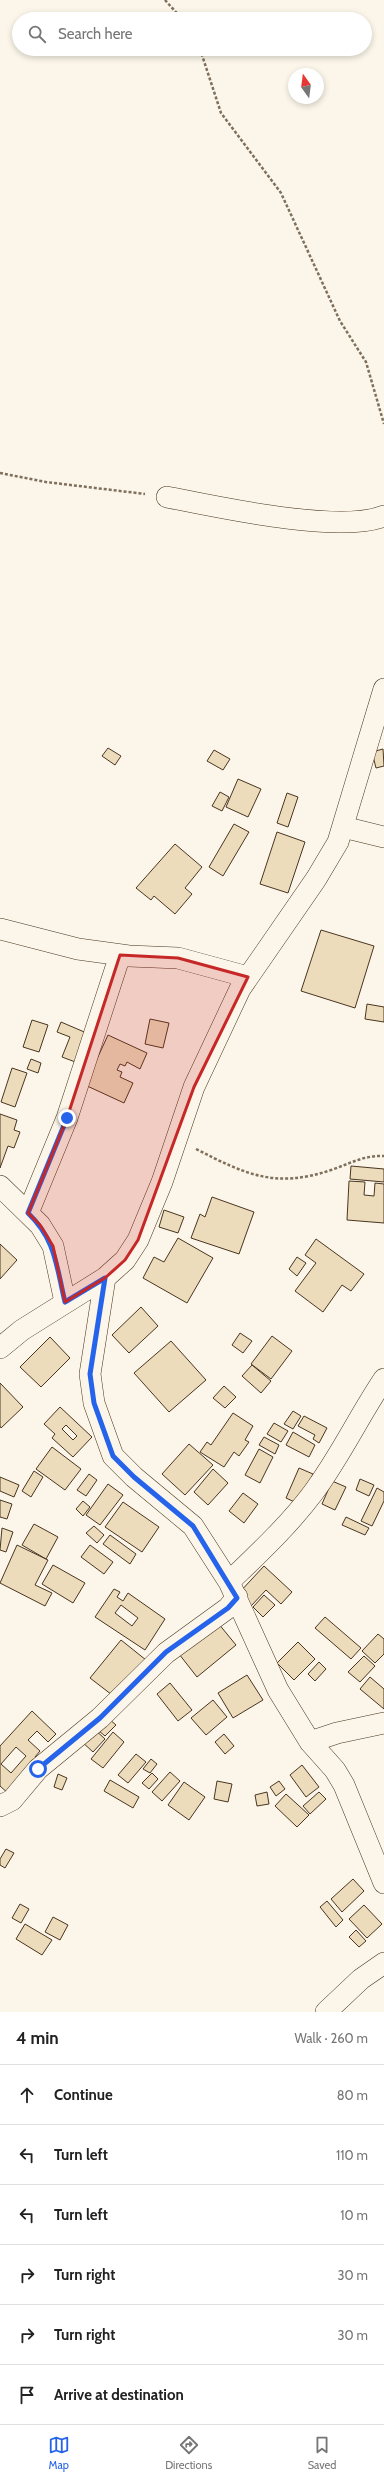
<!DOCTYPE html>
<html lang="en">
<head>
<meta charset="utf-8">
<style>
  body { margin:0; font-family:Cabin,sans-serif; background:#f2f2f2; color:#222 }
  .compass { position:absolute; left:288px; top:68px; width:36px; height:36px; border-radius:50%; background:#fff; box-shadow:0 2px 6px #0003; rotate:346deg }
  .stop { position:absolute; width:12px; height:12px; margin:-9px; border:3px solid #2563eb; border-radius:50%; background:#fff }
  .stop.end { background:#2563eb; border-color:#fff; box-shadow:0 1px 4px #0008 }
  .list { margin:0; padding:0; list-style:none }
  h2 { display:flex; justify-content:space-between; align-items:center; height:52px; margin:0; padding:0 16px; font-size:17px }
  h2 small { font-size:13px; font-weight:400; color:#767676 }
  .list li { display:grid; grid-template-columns:26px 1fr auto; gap:12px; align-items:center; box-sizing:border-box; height:60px; padding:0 16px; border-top:1px solid #e0e0e0 }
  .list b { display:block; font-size:15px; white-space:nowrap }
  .list em { font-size:13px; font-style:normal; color:#767676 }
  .icon { flex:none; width:22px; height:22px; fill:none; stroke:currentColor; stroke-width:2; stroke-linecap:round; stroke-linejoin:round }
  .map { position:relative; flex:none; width:384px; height:2012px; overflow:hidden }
  .search { position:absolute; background:#fff; box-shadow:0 2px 6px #0003; left:12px; right:12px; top:12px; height:44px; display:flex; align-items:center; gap:10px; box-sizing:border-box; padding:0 14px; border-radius:22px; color:#767676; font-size:15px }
  .sheet { height:412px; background:#fff }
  nav { display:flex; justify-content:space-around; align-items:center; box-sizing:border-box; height:56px; border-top:1px solid #e0e0e0; background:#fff; font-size:11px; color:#767676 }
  nav a { display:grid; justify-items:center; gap:2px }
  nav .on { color:#2563eb }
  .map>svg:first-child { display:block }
  .building { fill:#ecdcbc; stroke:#4a3520; fill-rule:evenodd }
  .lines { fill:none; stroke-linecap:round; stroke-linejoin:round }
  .minor-casing { stroke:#4a3520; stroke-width:22 }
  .path { stroke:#7f6f5c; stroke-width:2.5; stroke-dasharray:3 2; stroke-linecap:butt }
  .minor { stroke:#fbf6e9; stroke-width:21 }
  .route { stroke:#2563eb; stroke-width:5 }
  .marked { fill:#c62828; fill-opacity:0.2; stroke:#c62828; stroke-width:3; stroke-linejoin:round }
</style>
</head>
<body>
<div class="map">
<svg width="384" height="2012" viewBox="0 0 384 2012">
  <rect width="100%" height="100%" fill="#fbf6e9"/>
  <path class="building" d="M108 748 121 756 115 765 102 756Z
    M383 749 384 766 376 768 372 752Z
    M214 750 230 759 223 770 207 761Z
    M238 779 261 789 248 817 226 807Z
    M220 792 229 797 222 811 212 806Z
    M287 793 298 797 288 827 277 823Z
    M234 824 249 832 223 876 209 867Z
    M277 832 305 842 288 893 260 884Z
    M175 844 202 867 185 888 192 894 175 914 154 896 151 900 136 888Z
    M321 930 374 946 355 1008 301 991Z
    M367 1004 384 1007V1022L365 1019Z
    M150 1019 169 1023 163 1048 145 1044Z
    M32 1020 48 1025 39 1052 23 1047Z
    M61 1022 89 1034 78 1063 62 1057 70 1037 57 1032Z
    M108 1035 147 1053 140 1069 127 1062 125 1066 120 1064 117 1070 122 1072 120 1077 133 1083 124 1103 85 1085Z
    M31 1059 41 1063 38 1073 27 1069Z
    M12 1068 27 1073 15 1107 1 1102Z
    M0 1114 17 1120 14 1130 20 1132 14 1148 8 1146 0 1168Z
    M351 1166 384 1169V1182L350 1179Z
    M349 1181 365 1182 364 1195 374 1196 375 1183 384 1184V1223L347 1220Z
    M212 1197 254 1212 239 1254 191 1238 200 1214 205 1217Z
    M164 1210 184 1217 178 1233 159 1227Z
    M178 1238 213 1258 187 1303 143 1278 154 1257 164 1262Z
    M316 1239 364 1274 351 1291 342 1285 323 1312 295 1291 316 1263 305 1255Z
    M0 1244 17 1260 0 1279Z
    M297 1257 306 1263 297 1276 289 1269Z
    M141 1307 158 1326 129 1353 112 1335Z
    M240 1333 252 1341 243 1353 232 1345Z
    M272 1336 292 1351 271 1379 251 1364Z
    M50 1337 70 1358 41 1387 20 1367Z
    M171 1341 206 1380 169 1412 134 1373Z
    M252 1365 271 1381 261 1393 242 1376Z
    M0 1383 23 1407 1 1428 0 1426Z
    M224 1386 236 1397 225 1408 213 1398Z
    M60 1407 92 1437 73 1457 52 1438 55 1434 44 1424ZM66 1425 77 1436 73 1440 62 1429Z
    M293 1411 301 1416 293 1429 284 1424Z
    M233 1413 253 1426 245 1440 249 1442 239 1456 234 1452 224 1467 200 1452 207 1442 211 1445Z
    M304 1416 327 1428 319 1443 313 1439 315 1435 298 1426Z
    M274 1423 288 1431 281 1442 267 1434Z
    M293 1432 315 1445 309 1457 286 1445Z
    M264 1437 279 1445 275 1454 259 1445Z
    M189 1444 213 1465 185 1495 162 1474Z
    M52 1447 81 1469 65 1490 36 1469Z
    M259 1449 273 1457 260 1483 245 1475Z
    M299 1468 313 1474 299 1504 286 1498Z
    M213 1469 228 1483 208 1505 194 1492Z
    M34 1471 43 1477 31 1497 22 1491Z
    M89 1474 97 1480 86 1496 77 1490Z
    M0 1477 19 1485 14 1497 0 1491Z
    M360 1479 374 1485 369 1496 356 1490Z
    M332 1481 346 1487 335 1510 322 1504Z
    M108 1484 123 1495 100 1525 86 1515Z
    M377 1488 384 1492V1501L372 1526 361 1521Z
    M243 1493 258 1504 244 1523 229 1511Z
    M0 1500 12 1504 7 1519 0 1517Z
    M83 1501 90 1507 83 1516 76 1509Z
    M123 1502 159 1527 142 1552 105 1527Z
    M346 1517 369 1528 365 1535 342 1525Z
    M34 1524 58 1537 46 1559 22 1545Z
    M94 1526 104 1535 97 1543 86 1533Z
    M2 1528 13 1532 6 1552 0 1550Z
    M110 1535 136 1554 130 1564 103 1544Z
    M17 1545 48 1560 35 1585 52 1593 45 1606 0 1583Z
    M90 1545 113 1562 104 1574 81 1557Z
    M53 1565 85 1583 73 1603 42 1584Z
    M264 1566 292 1592 281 1604 266 1590 251 1606 238 1594Z
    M114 1589 120 1592 117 1597 123 1601 128 1593 165 1619 145 1650 95 1617ZM121 1605 138 1618 132 1626 115 1613Z
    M264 1595 275 1605 263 1617 253 1607Z
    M325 1617 361 1648 351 1659 315 1628Z
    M218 1623 236 1645 197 1677 179 1654Z
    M378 1634 384 1639V1654L375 1663 362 1651Z
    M121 1640 146 1660 116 1698 90 1678Z
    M298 1642 315 1659 294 1680 277 1663Z
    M364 1656 375 1666 360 1682 348 1672Z
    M319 1662 326 1669 315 1681 308 1674Z
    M247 1675 263 1700 233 1718 218 1693Z
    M370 1677 384 1689V1709L360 1689Z
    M170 1683 192 1710 178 1721 157 1694Z
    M213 1700 227 1717 206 1735 191 1718Z
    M32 1711 56 1734 48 1742 37 1731 28 1740 40 1751 35 1757 40 1761 9 1794 0 1786V1746ZM16 1747 26 1756 11 1773 1 1764Z
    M109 1719 116 1725 105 1736 99 1731Z
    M92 1727 105 1739 93 1752 80 1740Z
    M113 1732 124 1742 103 1768 91 1759Z
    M224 1734 234 1746 225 1754 215 1742Z
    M136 1754 146 1762 128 1783 118 1775Z
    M151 1759 157 1764 150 1773 143 1769Z
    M302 1765 319 1787 306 1797 290 1775Z
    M170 1772 180 1781 162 1801 152 1792Z
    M152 1773 158 1779 149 1789 142 1783Z
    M58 1774 67 1778 62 1790 54 1787Z
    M110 1780 139 1797 133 1808 104 1791Z
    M217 1781 232 1784 228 1802 214 1799Z
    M279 1781 285 1789 276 1796 270 1787Z
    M184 1782 205 1797 189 1820 168 1805Z
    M267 1792 269 1804 257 1806 255 1795Z
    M319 1792 326 1799 310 1814 303 1806Z
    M286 1794 309 1815 297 1827 275 1806Z
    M6 1849 14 1853 5 1868 0 1865V1859Z
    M353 1879 364 1891 342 1912 331 1899Z
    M327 1901 343 1920 336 1927 320 1907Z
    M20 1904 29 1909 21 1923 12 1918Z
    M364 1905 382 1924 367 1938 349 1919Z
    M53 1917 68 1925 60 1940 45 1932Z
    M25 1924 52 1940 42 1955 16 1939Z
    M356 1930 366 1941 359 1947 349 1937Z"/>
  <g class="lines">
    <defs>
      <path id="minor" d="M167 497C217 507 340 534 384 516
        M343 827 384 837
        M0 929 78 949 129 956 178 958 248 977
        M0 1186 40 1225 53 1246 65 1302
        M28 1213 67 1118 120 955
        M105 1278 90 1374 94 1403 113 1456 134 1477 193 1526 229 1582 278 1690 310 1742 335 1770 344 1785 384 1883
        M0 1348 22 1330 105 1278 125 1260 138 1240 162 1182 194 1087 240 989 316 879 338 842 384 689
        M229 1582C258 1554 289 1525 313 1493 340 1457 359 1416 384 1379
        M310 1742 337 1733 384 1723
        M0 1806 12 1800 38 1769 100 1718 166 1653 228 1608 237 1597
        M326 2012 361 1979 384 1963"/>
    </defs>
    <use href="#minor" class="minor-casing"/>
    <path class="path" d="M165 0 182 19
      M200 49 221 113 281 193 340 321 366 362 384 424
      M0 473 46 482 145 494
      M196 1149C245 1174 275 1189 331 1170 349 1164 364 1155 384 1156"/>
    <use href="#minor" class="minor"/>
  </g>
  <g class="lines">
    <path class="route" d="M38 1769 100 1718 166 1652 228 1608 237 1598 193 1526 134 1477 113 1456 94 1403 90 1374 105 1278 65 1302C56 1265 56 1240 28 1213L67 1118"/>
  </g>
  <path class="marked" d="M120 955 178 958 248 977 194 1087 138 1240 125 1260 105 1278 65 1302 53 1246 40 1225 28 1213 67 1118Z"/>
</svg>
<svg class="compass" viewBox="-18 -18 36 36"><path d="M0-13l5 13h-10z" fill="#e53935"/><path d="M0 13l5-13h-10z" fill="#767676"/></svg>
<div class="stop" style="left:38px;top:1769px"></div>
<div class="stop end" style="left:67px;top:1118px"></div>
<div class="search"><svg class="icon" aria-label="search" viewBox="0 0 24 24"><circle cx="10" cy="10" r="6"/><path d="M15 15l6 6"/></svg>Search here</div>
</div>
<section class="sheet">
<h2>4 min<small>Walk · 260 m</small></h2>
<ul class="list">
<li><svg class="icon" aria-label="ahead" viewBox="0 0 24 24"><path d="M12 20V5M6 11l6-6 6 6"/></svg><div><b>Continue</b></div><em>80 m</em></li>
<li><svg class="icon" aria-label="left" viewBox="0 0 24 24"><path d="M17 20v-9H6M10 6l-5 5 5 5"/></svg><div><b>Turn left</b></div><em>110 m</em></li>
<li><svg class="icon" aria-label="left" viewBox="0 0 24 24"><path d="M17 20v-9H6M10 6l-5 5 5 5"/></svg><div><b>Turn left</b></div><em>10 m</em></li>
<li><svg class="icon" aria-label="right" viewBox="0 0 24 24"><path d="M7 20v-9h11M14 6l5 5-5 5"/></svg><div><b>Turn right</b></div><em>30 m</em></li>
<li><svg class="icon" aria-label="right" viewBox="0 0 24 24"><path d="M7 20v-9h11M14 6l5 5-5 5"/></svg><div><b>Turn right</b></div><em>30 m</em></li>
<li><svg class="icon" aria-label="arrive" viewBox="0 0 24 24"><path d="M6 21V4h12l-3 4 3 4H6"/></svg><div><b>Arrive at destination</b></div></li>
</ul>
</section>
<nav>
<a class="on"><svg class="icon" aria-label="map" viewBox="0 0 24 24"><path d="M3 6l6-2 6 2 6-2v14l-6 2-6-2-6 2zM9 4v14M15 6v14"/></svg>Map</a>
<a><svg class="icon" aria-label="directions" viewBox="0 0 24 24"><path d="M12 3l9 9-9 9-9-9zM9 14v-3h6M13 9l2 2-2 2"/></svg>Directions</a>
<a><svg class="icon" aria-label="saved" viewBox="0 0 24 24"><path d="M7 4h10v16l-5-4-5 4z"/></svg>Saved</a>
</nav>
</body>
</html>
